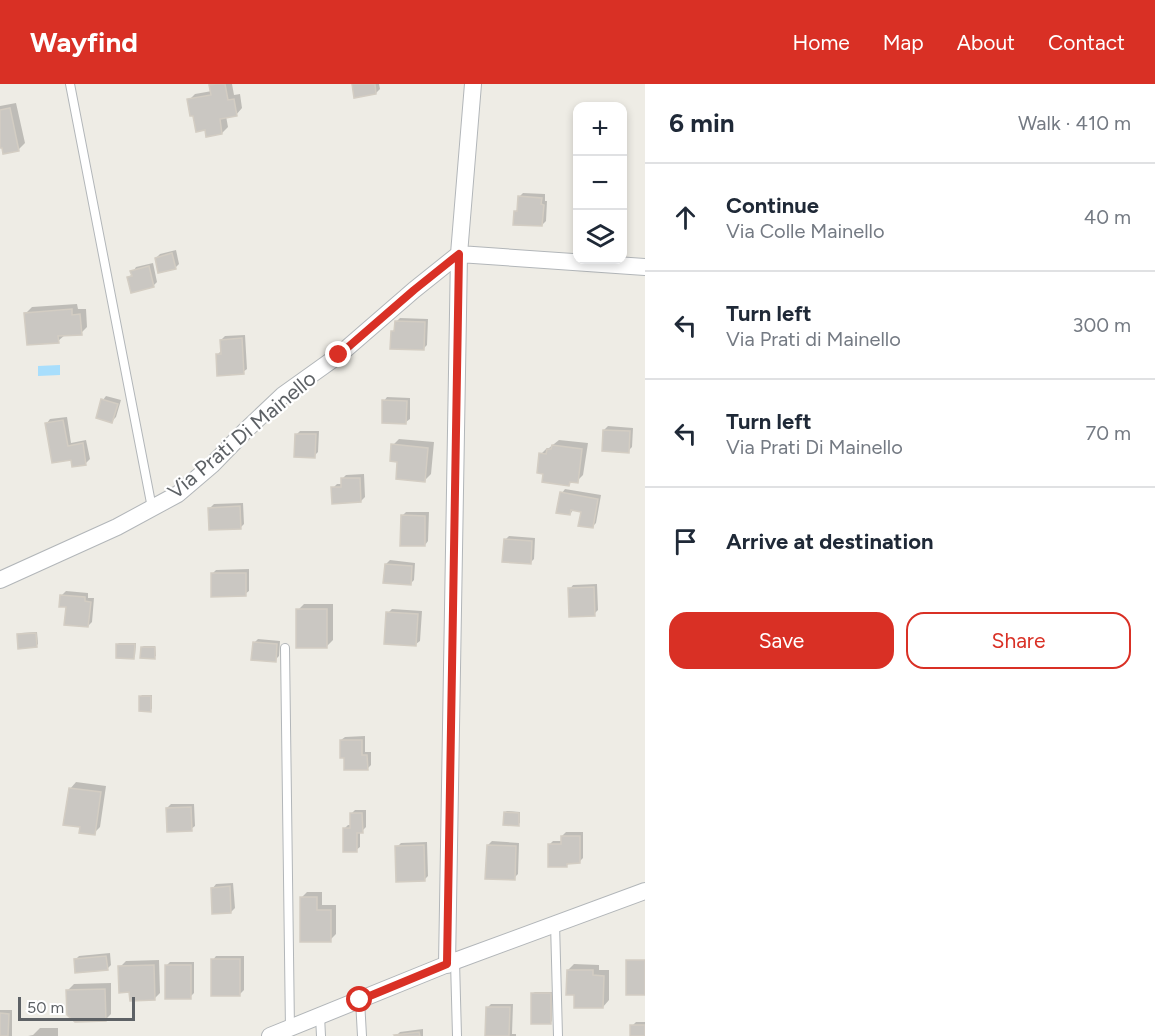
<!DOCTYPE html>
<html lang="en">
<head>
<meta charset="utf-8">
<style>
  body { margin:0; font-family:Figtree,sans-serif; background:#f2f2f3; color:#1f2937 }
  .controls { position:absolute; right:18px; top:18px; display:grid; overflow:hidden; border-radius:12px; box-shadow:0 3px 9px #0003 }
  .controls button { width:54px; height:54px; display:grid; place-items:center; padding:0; border:0; border-bottom:2px solid #e0e1e3; background:#fff; color:#1f2937; font:30px sans-serif }
  .scale { position:absolute; left:18px; bottom:15px; width:117px; box-sizing:border-box; padding-left:6px; border:3px solid #5d6165; border-top:0; font-size:16px; line-height:21px; white-space:nowrap; color:#5d6165; -webkit-text-stroke:4px #fff; paint-order:stroke }
  .stop { position:absolute; width:18px; height:18px; margin:-14px; border:4px solid #d93025; border-radius:50%; background:#fff }
  .stop.end { background:#d93025; border-color:#fff; box-shadow:0 2px 6px #0008 }
  .list { margin:0; padding:0; list-style:none }
  h2 { display:flex; justify-content:space-between; align-items:center; height:78px; margin:0; padding:0 24px; font-size:26px }
  h2 small { font-size:20px; font-weight:400; color:#747a83 }
  .list li { display:grid; grid-template-columns:39px 1fr auto; gap:18px; align-items:center; box-sizing:border-box; height:108px; padding:0 24px; border-top:2px solid #e0e1e3 }
  .list b { display:block; font-size:22px; white-space:nowrap }
  .list p { margin:0; font-size:20px; white-space:nowrap; color:#747a83 }
  .list em { font-size:20px; font-style:normal; color:#747a83 }
  .actions { display:flex; gap:12px; padding:18px 24px }
  .actions a { flex:1; padding:14px 0; border:2px solid #d93025; border-radius:18px; text-align:center; font-size:21px; color:#d93025 }
  .actions .main { background:#d93025; color:#fff }
  .icon { flex:none; width:33px; height:33px; fill:none; stroke:currentColor; stroke-width:2; stroke-linecap:round; stroke-linejoin:round }
  .map { position:relative; flex:none; width:645px; height:952px; overflow:hidden }
  header { display:flex; align-items:center; gap:36px; box-sizing:border-box; height:84px; padding:0 30px; background:#d93025; color:#fff }
  header strong { font-size:28px }
  nav { display:flex; gap:33px; margin-inline-start:auto; font-size:21px }
  main { display:flex }
  aside { flex:1; background:#fff }
  .map>svg:first-child { display:block }
  .water { fill:#a8defc }
  .shadow { fill:#0003 }
  .building { fill:#cac7c2; stroke:#d3cdc3; stroke-width:1.5 }
  .lines { fill:none; stroke-linecap:round; stroke-linejoin:round }
  .service-casing { stroke:#b2b6b9; stroke-width:10 }
  .minor-casing { stroke:#b2b6b9; stroke-width:18 }
  .service { stroke:#fff; stroke-width:8 }
  .minor { stroke:#fff; stroke-width:16 }
  .route { stroke:#d93025; stroke-width:8 }
  .labels { text-anchor:middle; stroke-width:4.5; stroke-linejoin:round; paint-order:stroke }
  .street-label { font-size:21px; fill:#5d6165; stroke:#fff }
</style>
</head>
<body>
<header>
<strong>Wayfind</strong>
<nav><a>Home</a><a>Map</a><a>About</a><a>Contact</a></nav>
</header>
<main>
<div class="map">
<svg width="645" height="952" viewBox="0 0 645 952">
  <rect width="100%" height="100%" fill="#eeece5"/>
  <path class="water" d="M60 281V291L38 292V282Z"/>
  <path class="shadow" d="M213 0H232L234 11 240 10 242 24 236 31 226 32 228 43 222 49 206 45 189 16 195 10 212 7 211 2Z
    M353 0H379L380 5 376 9Z
    M16 19 25 59 19 65 5 68 3 62H0V22Z
    M523 109 545 110V117H547L546 137 542 141 516 127 519 124V113Z
    M176 166 179 180 175 184 156 174 160 170Z
    M153 179 157 198 153 202 129 194 136 183Z
    M77 220 78 225H86L87 243 81 249 65 251 58 257 26 229 32 223Z
    M400 234 428 235 427 261 423 265 392 248 396 244V238Z
    M245 251 247 285 243 288 217 271 222 266 221 256 225 252Z
    M106 312 121 316 116 333 112 337 103 316Z
    M387 313 410 314V335L406 338 384 317Z
    M67 333 71 359 86 356 90 375 86 379 74 381 72 374 47 339 50 335Z
    M608 342 633 344 632 363 628 367 604 346Z
    M300 347H319L318 368 314 372 296 351Z
    M399 355 434 358 431 390 425 396 399 377 393 361Z
    M559 356 588 359 583 391 577 397H572L569 400 544 389 541 370 547 364H549Z
    M364 390 365 413 361 417 333 404 337 400H343L342 395 346 391Z
    M565 405 601 411 596 439 592 443 582 427 574 425 570 430 562 409Z
    M243 419 244 440 240 444 210 424 214 420Z
    M406 428H429L428 457 425 461 402 432Z
    M509 452 535 454 534 475 530 479 505 456Z
    M390 476 415 479 414 496 410 500 386 480Z
    M249 485V507L245 510 212 490 216 486Z
    M597 500 598 526 594 530 570 505 573 501Z
    M66 507 88 509V514H94L92 538 88 542 67 522 62 511Z
    M304 520H333V556L327 562 298 526Z
    M392 525 422 527 420 557 416 560 388 529Z
    M37 548 38 560 36 562 19 551 21 549Z
    M258 555 280 557 279 572 275 576 254 559Z
    M119 559H136L135 572 134 573 118 560Z
    M144 562H155L156 572 154 573 142 563Z
    M142 611H152V625L150 626 141 612Z
    M365 652V668H371V681L367 685 345 673 341 656 345 653Z
    M76 698 106 702 100 743 94 749 70 705Z
    M171 720H194L195 742 191 745 167 724Z
    M355 726H366V743L362 747H360V763L356 766 344 745 348 741H352L351 730Z
    M507 727 520 728V739L518 740 505 728Z
    M566 748H583V774L579 778H570L567 781 549 761 553 757H562V752Z
    M492 757 519 759 518 790 514 794 488 761Z
    M427 758 428 792 424 796 397 763 401 759Z
    M233 799 235 824 231 828 213 804 216 800Z
    M307 808H322V821H336V850L330 856 301 814Z
    M110 869 111 881 107 885 75 876 79 872Z
    M216 872H244V906L240 910 213 876Z
    M159 876 160 909 154 915 131 907 120 883 126 877Z
    M170 878H194V909L190 913 166 882Z
    M574 880 599 881V886H609V916L603 923 575 910 568 886Z
    M111 899V930L105 936 68 906 74 900Z
    M535 908H552V937L551 938 533 909Z
    M491 920H513L512 950H516V952H487V924Z
    M0 926H12V952H0Z
    M636 938H645V952H632V942Z
    M40 944H58V952H28L33 951Z
    M423 945V952H396L400 948Z"/>
  <path class="building" d="M216 0H225L228 16 234 15 237 32 220 35 222 50 206 53 205 46 196 48 193 32H190L187 15 211 11 209 1Z
    M352 0H375L376 10 354 14Z
    M10 24 19 67 3 70 2 64H0V26Z
    M518 112 542 114 541 120 544 121 542 142 513 141 514 127H517Z
    M172 169 176 185 158 189 155 174Z
    M149 182 154 203 131 209 127 193 132 192 130 187Z
    M72 225V231L80 230 82 251 58 252 59 259 27 261 24 229Z
    M395 237 425 238 424 266 390 265 391 247H394Z
    M242 254 244 290 217 292 216 270H221L220 256Z
    M101 315 118 320 112 339 96 334Z
    M382 316 407 317 406 340 382 339Z
    M63 336 68 362 83 359 86 381 72 383 71 376 52 379 45 339Z
    M603 346 630 347 629 369 602 367Z
    M295 350H316L315 374 294 373Z
    M391 360 428 364 425 398 396 395 397 378 390 377Z
    M552 361 582 365 578 399 570 398 569 402 542 398 543 390 537 389 539 369 546 370 547 365H551Z
    M341 394H360L361 418 332 420 331 403H341Z
    M560 408 598 415 593 444 578 442 581 428 571 426 570 431 556 429Z
    M240 422 241 445 209 446 208 424Z
    M401 431 425 432V462H400Z
    M504 455 532 457 531 480 502 478Z
    M385 480 412 482 411 501 383 499Z
    M211 489H246V512L211 513Z
    M594 503 595 532 569 533 568 504Z
    M60 511 85 513V517L91 518 88 543 64 541 66 523H59Z
    M296 525H327V564H296Z
    M386 528 418 530 416 562 384 560Z
    M36 549 37 563 18 565 17 550Z
    M253 558 277 560 276 578 251 576Z
    M116 560H135L134 575 116 574Z
    M141 563H155V575L140 574Z
    M139 612H151V628L139 627Z
    M340 656H362V671H367L368 686H344V674H340Z
    M69 704 101 708 95 751 79 749 80 743 63 741Z
    M191 723 192 747 167 748 166 724Z
    M504 728 519 729V742L503 741Z
    M350 729H362L363 749H357V768H343V744H350Z
    M561 752H580V779L567 780V783H548V760H561Z
    M424 761 425 797 396 798 395 762Z
    M487 761 516 762 515 796 485 795Z
    M230 802 231 829 212 830 211 804Z
    M300 813H317V826H331V858H300Z
    M106 872 108 886 75 889 74 875Z
    M211 875H240V912H211Z
    M626 876H645V911H626Z
    M154 881 155 916 130 917 129 908 119 909 118 882Z
    M165 881H191V915H165Z
    M567 886H593V891L604 892 603 924H574V911H566Z
    M105 905 106 937 75 938 67 931 66 906Z
    M531 909H551V940H531Z
    M486 923H510L509 952H485Z
    M0 929 9 930 8 952H0Z
    M630 941H645V952H630Z
    M419 948 420 952H395L394 951Z"/>
  <g class="lines">
    <defs>
      <path id="service" d="M70 0 152 424
        M285 564 290 946
        M555 839 558 952
        M455 877 457 952
        M360 916 362 952
        M320 932 321 952"/>
      <path id="minor" d="M0 496 117 443 178 410 212 381 245 347 283 311 339 271 414 206 459 170 473 0
        M447 881 459 170 645 183
        M270 952 455 877 645 807"/>
    </defs>
    <use href="#service" class="service-casing"/>
    <use href="#minor" class="minor-casing"/>
    <use href="#service" class="service"/>
    <use href="#minor" class="minor"/>
  </g>
  <g class="lines">
    <path class="route" d="M339 271 414 206 459 170 447 880 360 916"/>
  </g>
  <g class="labels">
    <g class="street-label">
      <text transform="translate(242 351) rotate(-40)" y="7">Via Prati Di Mainello</text>
    </g>
  </g>
</svg>
<div class="controls">
<button>+</button>
<button>−</button>
<button><svg class="icon" aria-label="layers" viewBox="0 0 24 24"><path d="M12 4l9 5-9 5-9-5zM3 14l9 5 9-5"/></svg></button>
</div>
<div class="scale">50 m</div>
<div class="stop" style="left:360px;top:916px"></div>
<div class="stop end" style="left:339px;top:271px"></div>
</div>
<aside>
<h2>6 min<small>Walk · 410 m</small></h2>
<ul class="list">
<li><svg class="icon" aria-label="ahead" viewBox="0 0 24 24"><path d="M12 20V5M6 11l6-6 6 6"/></svg><div><b>Continue</b><p>Via Colle Mainello</p></div><em>40 m</em></li>
<li><svg class="icon" aria-label="left" viewBox="0 0 24 24"><path d="M17 20v-9H6M10 6l-5 5 5 5"/></svg><div><b>Turn left</b><p>Via Prati di Mainello</p></div><em>300 m</em></li>
<li><svg class="icon" aria-label="left" viewBox="0 0 24 24"><path d="M17 20v-9H6M10 6l-5 5 5 5"/></svg><div><b>Turn left</b><p>Via Prati Di Mainello</p></div><em>70 m</em></li>
<li><svg class="icon" aria-label="arrive" viewBox="0 0 24 24"><path d="M6 21V4h12l-3 4 3 4H6"/></svg><div><b>Arrive at destination</b></div></li>
</ul>
<div class="actions"><a class="main">Save</a><a>Share</a></div>
</aside>
</main>
</body>
</html>
